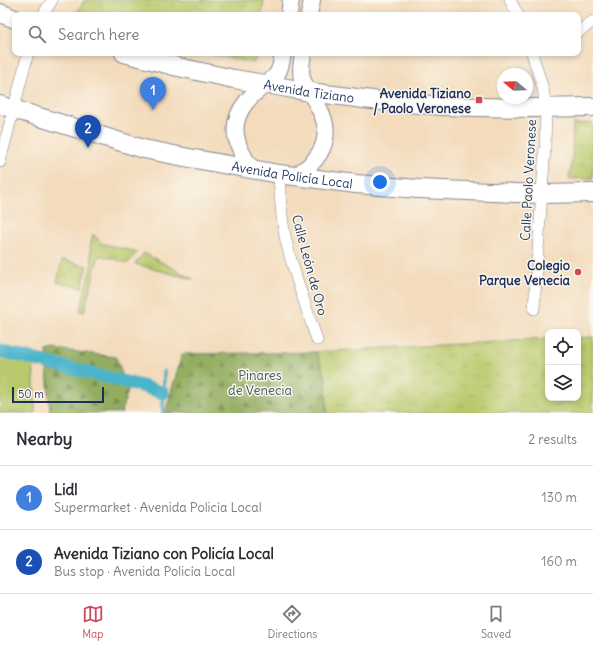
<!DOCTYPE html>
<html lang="en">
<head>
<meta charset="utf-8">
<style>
  body { margin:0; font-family:Delius,sans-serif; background:#f7f7f7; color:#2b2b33 }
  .controls { position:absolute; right:12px; bottom:12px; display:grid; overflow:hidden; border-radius:8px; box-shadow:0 2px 6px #0003 }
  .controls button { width:36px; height:36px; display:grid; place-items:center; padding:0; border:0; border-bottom:1px solid #e1e1e2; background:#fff; color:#2b2b33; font:20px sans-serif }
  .compass { position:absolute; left:497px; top:68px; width:36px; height:36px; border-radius:50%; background:#fff; box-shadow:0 2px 6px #0003; rotate:289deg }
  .scale { position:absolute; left:12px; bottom:10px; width:92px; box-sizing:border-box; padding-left:4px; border:2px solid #1b2f5e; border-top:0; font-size:11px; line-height:14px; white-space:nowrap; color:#1b2f5e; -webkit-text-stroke:3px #fbf7ec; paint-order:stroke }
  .you { position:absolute; left:380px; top:182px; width:14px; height:14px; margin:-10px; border:3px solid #fff; border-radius:50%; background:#1a73e8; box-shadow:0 0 0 6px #1a73e833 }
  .badge { display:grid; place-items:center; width:26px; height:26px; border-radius:50%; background:#d1495b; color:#fff; font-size:13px; font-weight:700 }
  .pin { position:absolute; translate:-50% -33px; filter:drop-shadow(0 1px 2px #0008) }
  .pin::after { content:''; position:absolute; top:21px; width:14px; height:12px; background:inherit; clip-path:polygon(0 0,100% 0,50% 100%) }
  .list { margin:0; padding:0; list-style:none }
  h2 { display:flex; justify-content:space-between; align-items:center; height:52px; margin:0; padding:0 16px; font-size:17px }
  h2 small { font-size:13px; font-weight:400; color:#7c7c81 }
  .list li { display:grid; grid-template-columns:26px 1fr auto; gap:12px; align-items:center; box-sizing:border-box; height:64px; padding:0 16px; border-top:1px solid #e1e1e2 }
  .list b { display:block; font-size:15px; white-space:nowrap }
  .list p { margin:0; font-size:13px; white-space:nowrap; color:#7c7c81 }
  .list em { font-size:13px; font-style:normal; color:#7c7c81 }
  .icon { flex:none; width:22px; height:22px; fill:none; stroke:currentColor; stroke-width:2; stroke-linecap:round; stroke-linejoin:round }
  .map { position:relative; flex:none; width:593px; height:413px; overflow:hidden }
  .search { position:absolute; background:#fff; box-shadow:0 2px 6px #0003; left:12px; right:12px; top:12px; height:44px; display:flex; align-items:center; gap:10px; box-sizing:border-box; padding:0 14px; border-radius:8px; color:#7c7c81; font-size:15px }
  .sheet { height:180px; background:#fff }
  nav { display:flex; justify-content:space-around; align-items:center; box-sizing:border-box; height:56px; border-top:1px solid #e1e1e2; background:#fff; font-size:11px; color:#7c7c81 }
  nav a { display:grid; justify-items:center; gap:2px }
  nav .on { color:#d1495b }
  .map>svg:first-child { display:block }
  .grass { fill:url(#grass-tufts); stroke:#6a7c65 }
  .forest { fill:url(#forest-firs); stroke:#576e5f }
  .pitch { fill:#bac96c; stroke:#6a7c65 }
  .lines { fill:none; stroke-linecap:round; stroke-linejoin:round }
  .stream { stroke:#4cb3ca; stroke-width:3.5 }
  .canal { stroke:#4cb3ca; stroke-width:13 }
  .street-casing { stroke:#87858d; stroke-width:12 }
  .secondary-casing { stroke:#87858d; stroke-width:18 }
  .primary-casing { stroke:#87858d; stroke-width:20 }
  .street { stroke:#fff; stroke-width:11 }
  .secondary { stroke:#fff; stroke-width:16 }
  .primary { stroke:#fff; stroke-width:18 }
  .poi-dot { fill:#d1495b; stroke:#fbf7ec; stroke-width:1.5 }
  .labels { text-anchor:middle; stroke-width:3; stroke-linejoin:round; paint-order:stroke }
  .street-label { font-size:13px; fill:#1b2f5e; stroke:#fbf7ec }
  .poi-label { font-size:13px; font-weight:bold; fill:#1b2f5e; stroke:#fbf7ec; text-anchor:end }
  .park-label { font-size:13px; fill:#435662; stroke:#fbf7ec }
</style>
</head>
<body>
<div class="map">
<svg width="593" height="413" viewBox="0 0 593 413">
  <defs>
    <pattern id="grass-tufts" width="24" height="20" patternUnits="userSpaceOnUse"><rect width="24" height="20" fill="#bac96c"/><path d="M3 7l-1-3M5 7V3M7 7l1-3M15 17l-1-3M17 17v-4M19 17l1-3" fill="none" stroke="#9fad60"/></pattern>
    <pattern id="forest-firs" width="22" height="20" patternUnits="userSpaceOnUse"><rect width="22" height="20" fill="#93ad60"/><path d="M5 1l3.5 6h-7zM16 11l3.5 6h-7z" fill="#778d52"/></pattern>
  </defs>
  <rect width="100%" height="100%" fill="#fbf7ec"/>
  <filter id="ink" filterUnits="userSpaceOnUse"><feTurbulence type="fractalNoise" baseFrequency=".025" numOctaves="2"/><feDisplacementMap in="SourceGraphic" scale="8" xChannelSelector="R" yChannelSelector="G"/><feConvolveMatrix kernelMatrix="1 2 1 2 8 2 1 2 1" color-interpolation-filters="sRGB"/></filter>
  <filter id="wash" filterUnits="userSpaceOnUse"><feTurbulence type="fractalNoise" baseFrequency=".012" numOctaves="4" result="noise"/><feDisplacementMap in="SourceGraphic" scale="16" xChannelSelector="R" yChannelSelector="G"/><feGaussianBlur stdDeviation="0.9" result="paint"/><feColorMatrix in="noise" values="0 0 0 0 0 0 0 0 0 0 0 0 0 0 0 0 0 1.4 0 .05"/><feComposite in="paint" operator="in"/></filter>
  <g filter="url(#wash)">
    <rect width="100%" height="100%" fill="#f3dbbc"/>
    <path class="grass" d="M85 0H264L262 15H75Z
      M205 53H256L254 63Z
      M593 123V178L569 179 572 161 573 124Z
      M93 234 101 243 137 252 128 263 99 255 84 312 80 311 92 263 90 247Z
      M144 253 195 280 135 264Z
      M62 260 87 266 82 288 57 282Z
      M593 337V413H327L326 378 316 352 548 339V398H578V338Z"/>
    <path class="forest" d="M55 349 116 357 128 391 121 411 124 413H50L46 351Z
      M316 352 326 378 327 413H165L182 354Z"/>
    <path class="pitch" d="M33 352 35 413H0V353Z"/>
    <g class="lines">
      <path class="stream" d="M163 413 164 371"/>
      <path class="canal" d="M0 351 142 386 163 393"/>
    </g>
  </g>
  <g filter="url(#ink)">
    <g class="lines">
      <defs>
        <path id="street" d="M510 0 518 15
          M43 15 52 0
          M578 32 593 21
          M532 53 543 89 546 107 545 147 534 309
          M0 162 28 53
          M279 174C280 196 281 219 286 241 294 274 306 307 317 340"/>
        <path id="secondary" d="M289 15 291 0
          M309 15 312 0
          M252 169C236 147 227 125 247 101 251 96 256 92 261 88 266 83 273 80 277 74 281 68 282 60 283 53
          M294 176C315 165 331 145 324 120 320 106 310 94 303 81 299 72 302 63 303 53"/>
        <g id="primary">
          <path d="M0 13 15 19"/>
          <path id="s1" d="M124 53 178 67 234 79 265 84 310 92 372 100 443 106 479 107 530 108 593 107"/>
          <path id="s2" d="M0 105 144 149 184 157 279 174 356 184 419 189 542 194 593 193"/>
        </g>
      </defs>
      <use href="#street" class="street-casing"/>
      <use href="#secondary" class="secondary-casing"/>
      <use href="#primary" class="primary-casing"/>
      <use href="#street" class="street"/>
      <use href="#secondary" class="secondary"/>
      <use href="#primary" class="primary"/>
    </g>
  </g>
  <g class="poi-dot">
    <rect x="475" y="96" width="8" height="8" rx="2"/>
    <circle cx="578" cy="272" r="4"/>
  </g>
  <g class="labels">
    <g class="street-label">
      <text dy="5" stroke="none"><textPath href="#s1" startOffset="189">Avenida Tiziano</textPath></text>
      <text dy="5" stroke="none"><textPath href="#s2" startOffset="301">Avenida Policía Local</textPath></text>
      <text transform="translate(528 180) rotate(-87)" y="5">Calle Paolo Veronese</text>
      <text transform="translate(310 265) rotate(75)" y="5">Calle León de Oro</text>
    </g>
    <g class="poi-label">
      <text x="471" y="98">Avenida Tiziano<tspan x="471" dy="15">/ Paolo Veronese</tspan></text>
      <text x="570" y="270">Colegio<tspan x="570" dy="15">Parque Venecia</tspan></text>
    </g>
    <g class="park-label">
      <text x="260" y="380">Pinares<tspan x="260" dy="15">de Venecia</tspan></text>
    </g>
  </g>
</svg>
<div class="controls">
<button><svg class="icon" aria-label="locate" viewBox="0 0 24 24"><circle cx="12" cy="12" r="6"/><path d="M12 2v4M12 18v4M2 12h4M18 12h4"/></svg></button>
<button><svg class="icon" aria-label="layers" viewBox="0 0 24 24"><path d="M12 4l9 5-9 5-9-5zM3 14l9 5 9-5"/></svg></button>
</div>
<svg class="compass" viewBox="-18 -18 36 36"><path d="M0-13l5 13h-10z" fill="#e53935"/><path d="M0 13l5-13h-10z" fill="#7c7c81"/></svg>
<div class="scale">50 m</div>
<div class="you"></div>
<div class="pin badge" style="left:153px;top:110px;background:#3f7fe0">1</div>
<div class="pin badge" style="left:88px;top:148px;background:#1a4fb4">2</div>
<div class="search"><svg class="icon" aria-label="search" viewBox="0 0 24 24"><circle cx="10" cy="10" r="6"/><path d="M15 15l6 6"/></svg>Search here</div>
</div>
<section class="sheet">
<h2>Nearby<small>2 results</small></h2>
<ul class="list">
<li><span class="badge" style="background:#3f7fe0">1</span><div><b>Lidl</b><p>Supermarket · Avenida Policía Local</p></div><em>130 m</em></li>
<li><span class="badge" style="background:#1a4fb4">2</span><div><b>Avenida Tiziano con Policía Local</b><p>Bus stop · Avenida Policía Local</p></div><em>160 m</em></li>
</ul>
</section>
<nav>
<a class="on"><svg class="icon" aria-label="map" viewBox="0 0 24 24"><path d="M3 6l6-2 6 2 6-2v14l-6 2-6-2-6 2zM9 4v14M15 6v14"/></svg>Map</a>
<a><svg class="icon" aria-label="directions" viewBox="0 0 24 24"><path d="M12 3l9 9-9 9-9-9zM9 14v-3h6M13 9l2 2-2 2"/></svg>Directions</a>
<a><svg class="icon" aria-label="saved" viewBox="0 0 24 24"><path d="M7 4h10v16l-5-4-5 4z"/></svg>Saved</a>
</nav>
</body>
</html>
